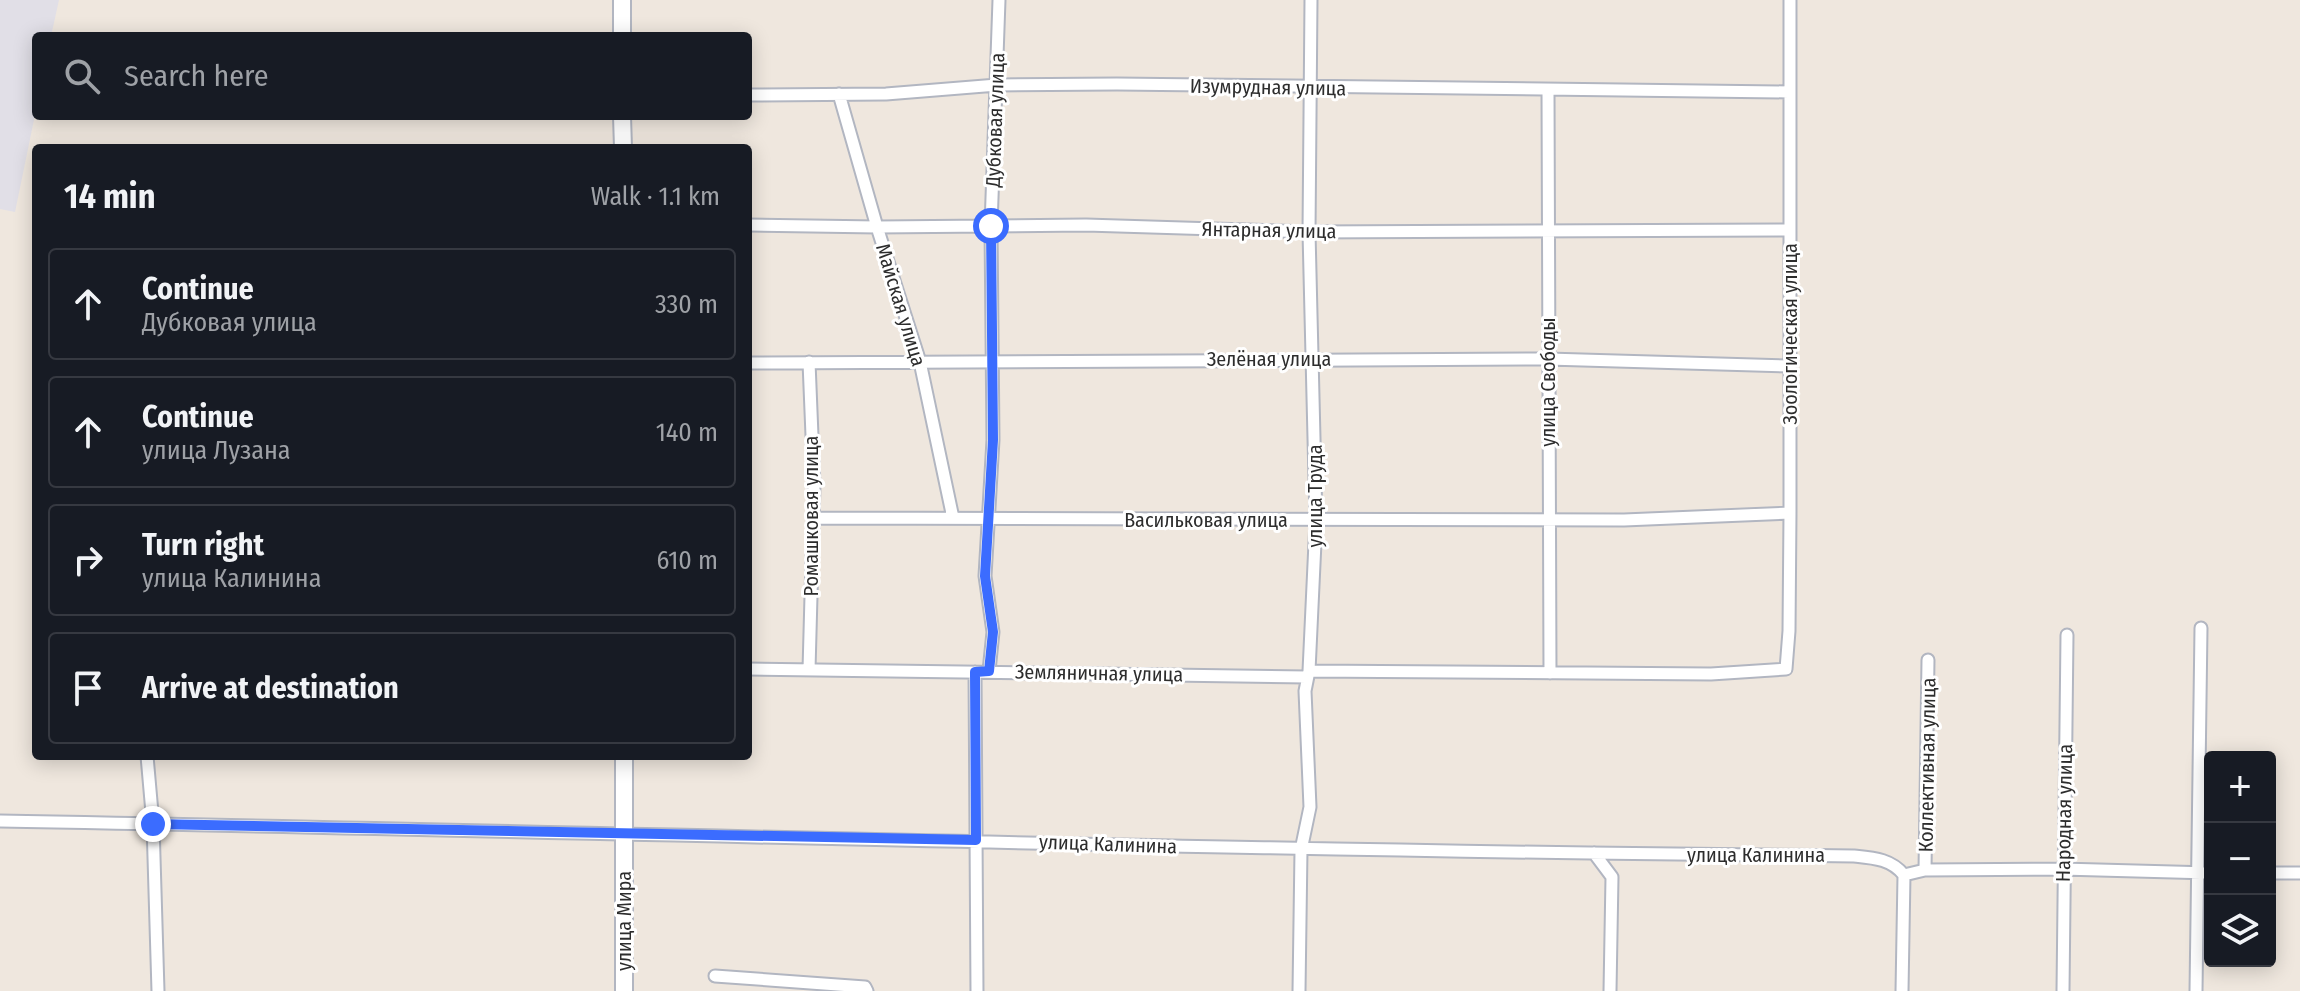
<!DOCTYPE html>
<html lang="en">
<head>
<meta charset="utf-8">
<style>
  body { margin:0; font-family:"Fira Sans Condensed",sans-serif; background:#242831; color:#f1f3f6 }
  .controls { position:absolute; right:24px; bottom:24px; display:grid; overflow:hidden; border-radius:8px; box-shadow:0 4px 20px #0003 }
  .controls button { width:72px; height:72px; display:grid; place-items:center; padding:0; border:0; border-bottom:2px solid #363941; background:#171b24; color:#f1f3f6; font:40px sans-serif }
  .stop { position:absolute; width:24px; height:24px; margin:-18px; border:6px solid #3b6cff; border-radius:50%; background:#fff }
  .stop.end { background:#3b6cff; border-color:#fff; box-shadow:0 2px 8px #0008 }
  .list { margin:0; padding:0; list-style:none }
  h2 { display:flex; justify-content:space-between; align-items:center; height:104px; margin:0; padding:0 32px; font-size:34px }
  h2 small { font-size:26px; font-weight:400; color:#9ea1a6 }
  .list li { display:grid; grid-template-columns:52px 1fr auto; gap:24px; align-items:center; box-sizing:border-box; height:112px; margin:0 16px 16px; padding:0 16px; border:2px solid #363941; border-radius:8px }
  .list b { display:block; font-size:30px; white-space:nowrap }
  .list p { margin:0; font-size:26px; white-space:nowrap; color:#9ea1a6 }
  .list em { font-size:26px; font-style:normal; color:#9ea1a6 }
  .icon { flex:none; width:44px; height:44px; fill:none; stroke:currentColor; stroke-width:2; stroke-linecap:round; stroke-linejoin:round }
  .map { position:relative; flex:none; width:2300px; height:991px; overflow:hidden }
  .search { position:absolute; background:#171b24; box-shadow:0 4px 20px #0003; left:32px; top:32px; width:720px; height:88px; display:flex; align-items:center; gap:20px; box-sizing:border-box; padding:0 28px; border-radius:8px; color:#9ea1a6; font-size:30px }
  .panel { position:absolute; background:#171b24; box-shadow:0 4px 20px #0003; left:32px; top:144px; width:720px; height:616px; border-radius:8px }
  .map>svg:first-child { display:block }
  .industrial { fill:#e1dfe7 }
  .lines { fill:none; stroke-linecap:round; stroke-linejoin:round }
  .minor-casing { stroke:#b2b6c1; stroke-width:15 }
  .secondary-casing { stroke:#b2b6c1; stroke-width:20 }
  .minor { stroke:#fff; stroke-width:11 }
  .secondary { stroke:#fff; stroke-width:16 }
  .route { stroke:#3b6cff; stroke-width:10 }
  .labels { text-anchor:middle; stroke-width:6; stroke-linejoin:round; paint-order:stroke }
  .street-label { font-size:20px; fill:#2d2d2d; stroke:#fff }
</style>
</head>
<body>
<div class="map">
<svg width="2300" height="991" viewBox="0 0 2300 991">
  <rect width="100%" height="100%" fill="#efe7de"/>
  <path class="industrial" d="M0 0H59L51 36H36V110L15 212 0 209Z"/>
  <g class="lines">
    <defs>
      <path id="minor" d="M1548 90 1550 673
        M839 94 877 227 920 362 953 518
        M748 95 886 94 997 85 1117 84 1789 92
        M748 225 877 227 1086 225 1309 232 1790 230
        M748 363 1548 359 1790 366
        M813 518 1624 520 1790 513
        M748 669 1307 677
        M809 670 814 485 809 362
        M989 671 993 632 985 576 993 440 991 226 999 0
        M1309 671 1711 674 1786 669 1789 631 1790 513V0
        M975 672 977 991
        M147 756 153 824 158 991
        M0 821C618 832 1236 851 1854 856 1874 858 1891 859 1904 875L1925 870 2062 869 2210 873
        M1594 853 1612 877 1610 991
        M1925 870 1928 660
        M2270 873H2300
        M715 976 865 987 867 991
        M1299 991 1301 850 1310 807 1305 691 1309 671 1316 521 1309 232 1311 0
        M1902 991 1904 875
        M2063 991 2067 635
        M2196 991 2201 628"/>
      <path id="secondary" d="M622 0V36
        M622 116 623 148
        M624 991V756"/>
    </defs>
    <use href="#minor" class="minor-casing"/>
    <use href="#secondary" class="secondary-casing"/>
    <use href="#minor" class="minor"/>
    <use href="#secondary" class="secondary"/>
  </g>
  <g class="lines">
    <path class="route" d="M153 824 976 840 975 672 989 671 993 632 985 576 993 440 991 226"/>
  </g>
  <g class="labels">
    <g class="street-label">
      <text transform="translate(1268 87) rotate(1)" y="7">Изумрудная улица</text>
      <text transform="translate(995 120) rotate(-88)" y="7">Дубковая улица</text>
      <text transform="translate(1269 230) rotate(1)" y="7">Янтарная улица</text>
      <text transform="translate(901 305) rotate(73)" y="7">Майская улица</text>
      <text transform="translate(1790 334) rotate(-90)" y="7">Зоологическая улица</text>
      <text x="1269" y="366">Зелёная улица</text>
      <text transform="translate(1548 382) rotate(-90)" y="7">улица Свободы</text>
      <text transform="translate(1315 496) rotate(-90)" y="7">улица Труда</text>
      <text transform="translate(811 516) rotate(-90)" y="7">Ромашковая улица</text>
      <text x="1206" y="527">Васильковая улица</text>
      <text transform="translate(1099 673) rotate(1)" y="7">Земляничная улица</text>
      <text transform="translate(1927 765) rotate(-89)" y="7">Коллективная улица</text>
      <text transform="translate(2064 813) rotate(-89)" y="7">Народная улица</text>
      <text transform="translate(1108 844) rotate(2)" y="7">улица Калинина</text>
      <text x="1756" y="862">улица Калинина</text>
      <text transform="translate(624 921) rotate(-90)" y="7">улица Мира</text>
    </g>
  </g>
</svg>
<div class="controls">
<button>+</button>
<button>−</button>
<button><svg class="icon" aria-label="layers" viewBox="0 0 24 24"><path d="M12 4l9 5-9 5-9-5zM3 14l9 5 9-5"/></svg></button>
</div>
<div class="stop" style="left:991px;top:226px"></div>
<div class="stop end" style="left:153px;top:824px"></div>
<div class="search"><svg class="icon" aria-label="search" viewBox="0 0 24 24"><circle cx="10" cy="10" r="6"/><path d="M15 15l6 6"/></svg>Search here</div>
<section class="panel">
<h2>14 min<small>Walk · 1.1 km</small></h2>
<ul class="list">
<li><svg class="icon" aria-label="ahead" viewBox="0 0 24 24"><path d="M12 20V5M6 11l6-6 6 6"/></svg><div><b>Continue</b><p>Дубковая улица</p></div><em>330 m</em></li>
<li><svg class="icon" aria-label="ahead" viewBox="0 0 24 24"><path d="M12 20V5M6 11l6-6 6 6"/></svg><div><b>Continue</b><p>улица Лузана</p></div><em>140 m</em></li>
<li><svg class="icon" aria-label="right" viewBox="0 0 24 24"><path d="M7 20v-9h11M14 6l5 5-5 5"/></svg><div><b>Turn right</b><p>улица Калинина</p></div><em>610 m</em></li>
<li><svg class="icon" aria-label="arrive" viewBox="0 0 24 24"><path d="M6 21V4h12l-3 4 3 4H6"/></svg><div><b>Arrive at destination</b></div></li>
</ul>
</section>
</div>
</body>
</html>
